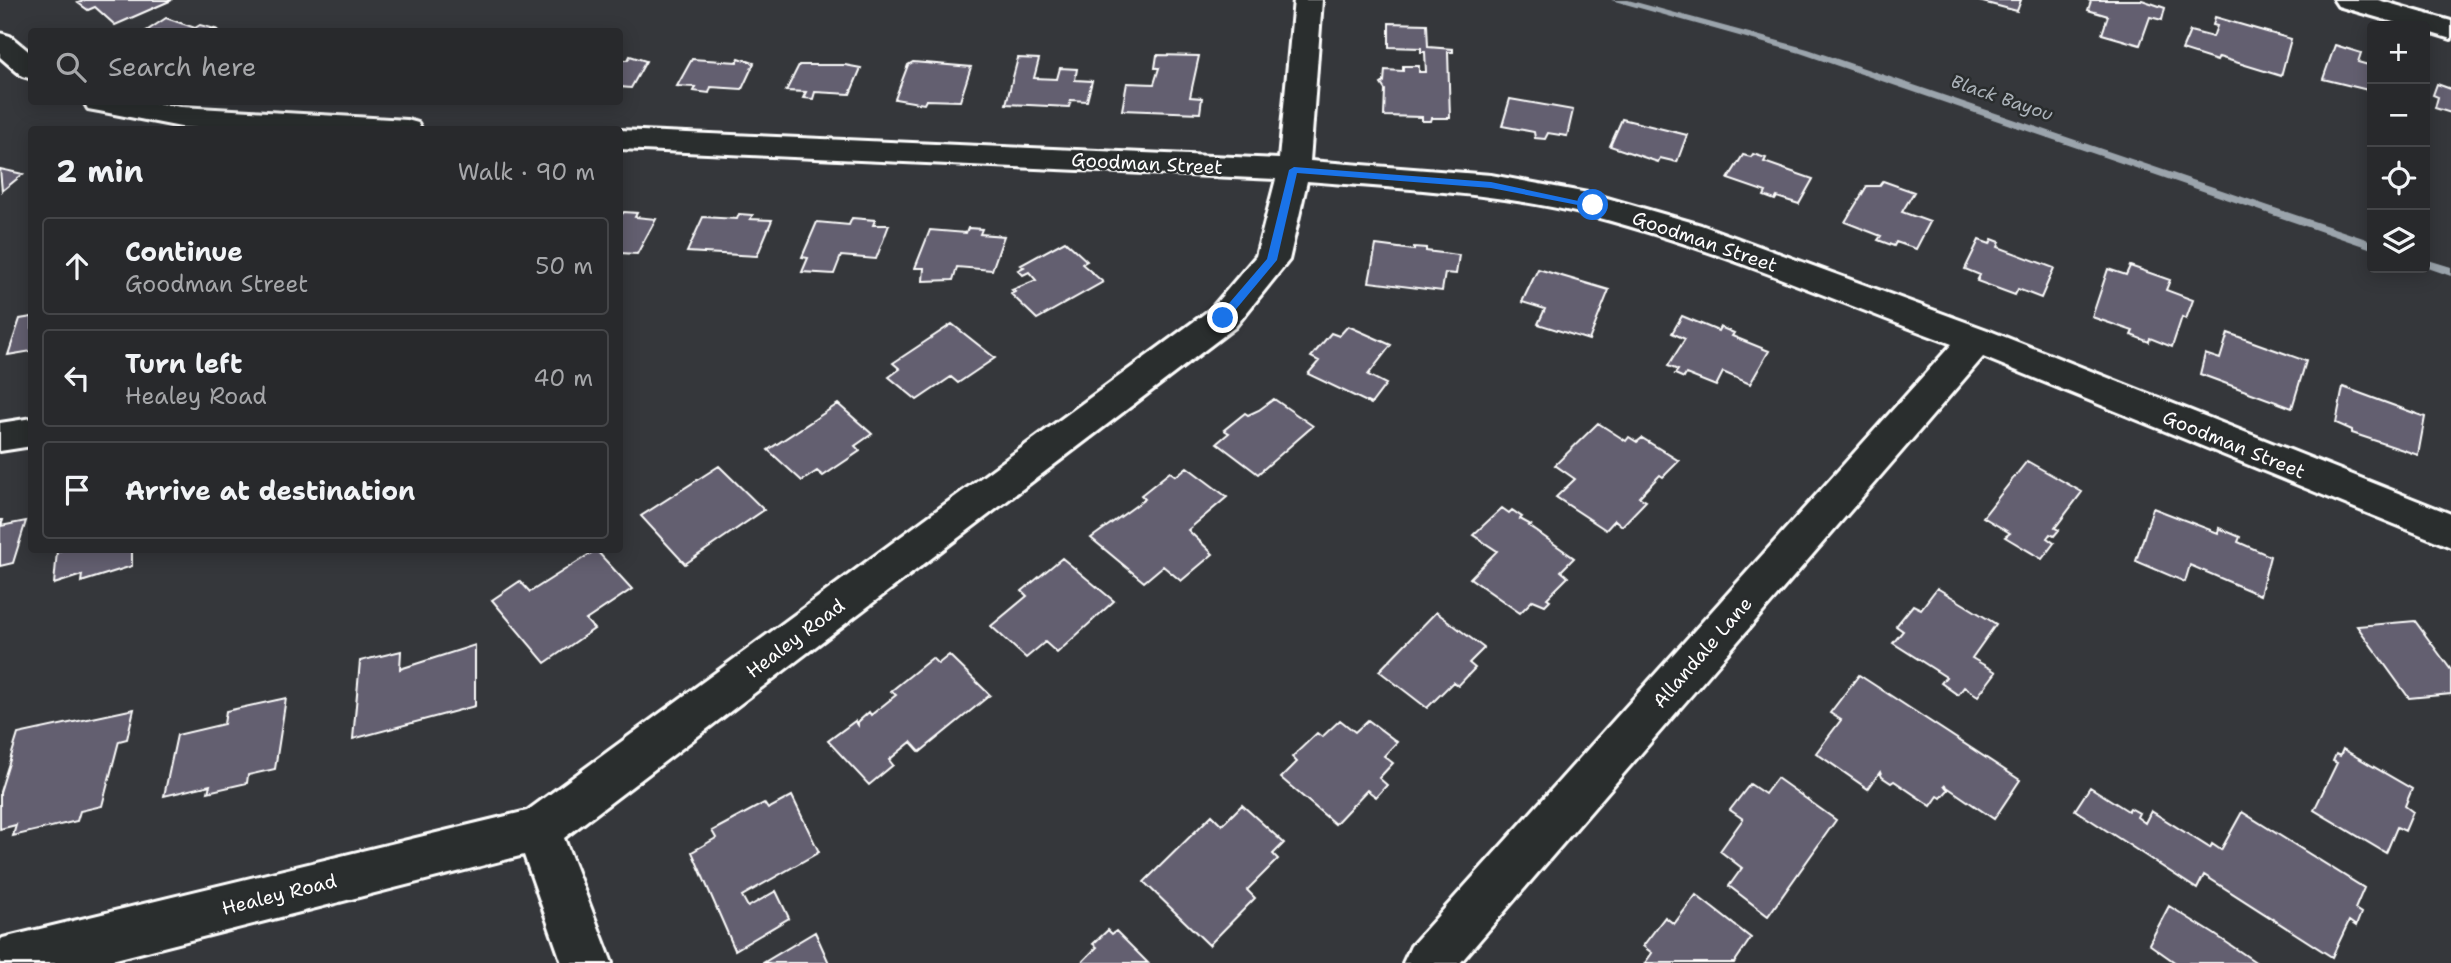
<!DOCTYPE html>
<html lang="en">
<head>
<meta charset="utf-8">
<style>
  body { margin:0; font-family:"Shantell Sans",sans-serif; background:#303134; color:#f1f3f6 }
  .controls { position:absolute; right:21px; top:21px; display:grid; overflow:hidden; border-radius:7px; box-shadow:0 4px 18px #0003 }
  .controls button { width:63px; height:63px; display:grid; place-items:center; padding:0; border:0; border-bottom:2px solid #444548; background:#28292c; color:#f1f3f6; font:35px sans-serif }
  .stop { position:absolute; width:21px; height:21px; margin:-16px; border:5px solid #1a73e8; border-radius:50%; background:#fff }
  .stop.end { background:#1a73e8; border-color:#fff; box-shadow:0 2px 7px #0008 }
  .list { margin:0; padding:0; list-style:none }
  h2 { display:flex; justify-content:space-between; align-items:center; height:91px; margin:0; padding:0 28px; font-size:30px }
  h2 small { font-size:23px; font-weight:400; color:#a5a6a9 }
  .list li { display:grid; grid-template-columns:46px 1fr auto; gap:21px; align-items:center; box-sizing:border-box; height:98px; margin:0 14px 14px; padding:0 14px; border:2px solid #444548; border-radius:7px }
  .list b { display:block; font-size:26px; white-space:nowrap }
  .list p { margin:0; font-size:23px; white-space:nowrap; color:#a5a6a9 }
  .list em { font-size:23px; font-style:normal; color:#a5a6a9 }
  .icon { flex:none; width:38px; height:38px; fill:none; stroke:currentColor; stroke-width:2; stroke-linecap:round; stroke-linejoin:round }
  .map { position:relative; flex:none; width:2451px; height:963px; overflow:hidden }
  .search { position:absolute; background:#28292c; box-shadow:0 4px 18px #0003; left:28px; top:28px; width:595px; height:77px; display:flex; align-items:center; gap:18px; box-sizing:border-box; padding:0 24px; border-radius:7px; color:#a5a6a9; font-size:26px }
  .panel { position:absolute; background:#28292c; box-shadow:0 4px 18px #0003; left:28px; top:126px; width:595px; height:427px; border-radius:7px }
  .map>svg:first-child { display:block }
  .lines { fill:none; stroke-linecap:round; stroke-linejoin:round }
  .stream { fill:#9ba4ac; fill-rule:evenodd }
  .building { fill:#635e70; stroke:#fff; stroke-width:2 }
  .street-casing { stroke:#fff; stroke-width:6 }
  .street { fill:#2a2d2e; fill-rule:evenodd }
  .route { fill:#1a73e8 }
  .labels { text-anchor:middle; stroke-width:5; stroke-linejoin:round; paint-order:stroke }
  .far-water-label { font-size:18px; font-style:italic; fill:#acb3ba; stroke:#2a2d2e }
  .street-label { font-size:19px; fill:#fff; stroke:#2a2d2e }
</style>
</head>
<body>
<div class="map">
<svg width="2451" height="963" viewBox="0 0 2451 963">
  <rect width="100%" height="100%" fill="#35373b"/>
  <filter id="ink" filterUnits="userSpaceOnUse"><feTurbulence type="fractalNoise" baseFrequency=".0143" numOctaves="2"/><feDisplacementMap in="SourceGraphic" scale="14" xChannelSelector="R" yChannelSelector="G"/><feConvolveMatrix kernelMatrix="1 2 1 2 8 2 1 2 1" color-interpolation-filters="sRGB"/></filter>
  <g filter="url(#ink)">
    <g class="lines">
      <path class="stream" d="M1611 0H1628L1808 49 2372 241V249L1800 53Z
        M2425 259 2451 267V276L2425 267Z"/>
    </g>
    <path class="building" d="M85 0H172L115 25 95 7 88 10 78 3Z
      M1975 0H2021L2017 11Z
      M2088 0H2142L2165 8 2162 20 2150 17 2140 45 2102 34 2108 16 2088 10 2091 1Z
      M2215 17 2291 39 2281 76 2219 57 2217 61 2182 50 2190 31 2213 37 2217 26 2213 25Z
      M166 18 195 28 200 25 219 30 145 32Z
      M1389 23 1427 24 1428 47 1453 49V52H1448L1450 118H1432L1431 121H1422V117L1384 116 1385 90 1381 84 1384 82 1385 70 1403 71V66H1419V72H1426L1425 52H1421V48L1389 47Z
      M2335 45 2361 53 2358 62 2372 66V91L2323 79Z
      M1157 55 1199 56 1190 97 1202 98 1200 113 1122 110 1127 83 1154 84 1159 68H1155Z
      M630 56 646 61 631 88 620 87V60H628Z
      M739 58 754 63 742 89 711 87 709 93 693 91 695 87 677 86 692 59 737 62Z
      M1018 58 1039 59 1034 78 1057 79 1060 68 1077 69 1075 80 1092 81 1087 101 1071 100 1069 107 1006 104Z
      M913 62 971 67 960 101 926 100 924 104 895 99 908 65Z
      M799 65H845L861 68 850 94 815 92 813 99 803 98 806 92 786 91Z
      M2437 84 2451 89V113L2435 108 2438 97 2433 95Z
      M1510 99 1573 110 1567 136 1548 133 1545 139 1535 138 1534 132 1502 126Z
      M1622 119 1687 135 1677 162 1660 158 1658 162 1610 146Z
      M1753 154 1766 158 1764 162 1813 179 1799 204 1777 197 1775 200 1764 196 1766 192 1728 179 1743 155 1751 157Z
      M0 169 23 174 2 191Z
      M1883 181 1914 192 1902 212 1930 222 1916 249 1896 242 1894 246 1878 240 1881 236 1845 222 1867 186H1879Z
      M624 212 637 213 635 217 656 219 637 254 620 253V216Z
      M739 214 753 215 750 219 772 220 757 256 687 252 703 217 737 219Z
      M852 218 875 220 873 225H889L876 259 841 256 834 274 802 272 808 258 802 257 817 222 849 225Z
      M968 228 982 229 980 234 1004 236 992 270 957 267 953 280 923 281 924 268H915L930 230 966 233Z
      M1992 239 2000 242 1998 247 2054 268 2041 298 2018 289 2015 295 1977 281 1980 275 1965 269 1979 240 1990 244Z
      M1065 241 1087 261 1082 264 1103 282 1037 319 1011 294 1015 292 1012 290 1036 280 1029 272 1023 275 1018 270 1024 267 1021 265Z
      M1376 245 1414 250V247L1426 248V251L1459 255 1456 274 1445 273 1442 291 1369 282Z
      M2130 266 2170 280 2166 290 2193 300 2186 319 2182 317 2172 347 2150 338 2149 342 2131 335 2133 331 2092 317 2108 269 2126 275Z
      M1538 269 1609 290 1589 340 1538 324 1545 309 1522 302Z
      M1682 316 1718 331 1720 327 1734 333 1732 336 1769 351 1750 384 1723 372 1716 386 1686 374 1684 378 1675 374 1678 370 1668 366 1685 339 1672 333Z
      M32 317V351L8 355 20 319Z
      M952 324 995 358 958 383 951 377 917 400 889 377 900 369 893 363Z
      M1348 326 1391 345 1368 375 1386 384 1371 404 1308 374 1319 361 1311 357 1331 333 1339 336Z
      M2228 333 2306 361 2292 408 2200 374 2205 354 2220 359Z
      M2343 387 2425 417 2418 455 2352 433V430L2336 423Z
      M1274 399 1313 426 1258 474 1217 443 1229 433 1224 430 1245 413 1248 415 1259 410Z
      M838 404 872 434 855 446 860 451 823 476 817 471 802 481 768 450Z
      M1598 423 1626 441 1629 437 1637 442 1642 438 1679 461 1663 477 1660 475 1639 497 1646 501 1622 526 1615 520 1606 530 1556 497 1575 479 1555 465Z
      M2027 461 2082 492 2055 528 2059 530 2054 536 2050 534 2047 538 2054 543 2042 559 2005 537 2010 533 1983 517Z
      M719 466 764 510 685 564 641 516Z
      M1187 467 1227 497 1188 530 1213 554 1181 581 1163 566 1144 582 1091 538 1145 499 1141 495 1170 472 1176 476Z
      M1502 508 1509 513 1512 510 1522 517 1520 519 1531 525 1529 526 1574 558 1561 571 1568 577 1547 598 1550 600 1545 605 1533 600 1520 613 1470 578 1497 551 1473 535Z
      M2153 508 2218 533 2219 528 2240 537 2238 542 2270 556 2260 595 2190 565 2185 582 2136 561Z
      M0 520H3L1 526 26 521 13 563 0 566Z
      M62 550H132V566L81 582 82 575 54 584 57 551Z
      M596 550 632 589 586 620 594 629 545 663 492 600 520 581 530 592Z
      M1062 558 1114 601 1057 653 1045 642 1026 658 991 626 1027 596 1022 591Z
      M1937 588 1996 624 1972 658 1996 672 1978 696 1964 687 1958 695 1941 683 1946 677 1893 643 1903 631 1896 626 1913 605 1921 609Z
      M1436 612 1484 648 1469 663 1475 668 1458 686 1453 682 1427 708 1379 671Z
      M2415 621 2451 670V694L2409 698 2357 626Z
      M475 645V706L353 739 360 661 401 651 400 669Z
      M949 655 990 695 920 752 911 742 889 760 893 765 869 785 828 741 855 721 858 725V722L869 712 871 715 896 695 891 691 932 658 938 664Z
      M1859 675 2020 780 1994 819 1944 785 1948 790 1941 798 1938 796 1931 806 1894 781 1891 783 1882 777 1880 772 1868 789 1816 753 1841 720 1830 713Z
      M286 698 275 769 248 775 247 783 208 792 210 785 164 796 177 735 224 724 226 711Z
      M134 709 127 739 119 741 102 806 80 811 77 821 13 836 16 825 0 829V792L18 734Z
      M1340 720 1355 732 1368 720 1397 742 1384 756 1393 763 1379 778 1387 785 1376 797 1367 790 1335 824 1281 778 1297 762 1292 757 1317 733 1322 737Z
      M2343 749 2412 789 2405 806 2413 812 2405 831 2397 827 2386 853 2314 810 2337 763 2333 761 2336 754 2340 756Z
      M1777 778 1836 820 1768 916 1729 886 1742 868 1720 851 1743 819 1730 810 1750 784 1765 794Z
      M2090 787 2128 811 2130 808 2139 813 2137 817 2145 823 2151 811 2210 848 2212 844 2221 850 2242 812 2364 888 2355 909 2361 913 2356 926 2349 921 2332 957 2204 875 2197 889 2075 810Z
      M792 796 819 852 742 896 748 907 776 891 789 918 735 950 692 852 716 838 712 831 764 803 768 809Z
      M1242 805 1284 843 1273 854 1278 859 1247 890 1255 898 1209 945 1144 882 1212 815 1222 825Z
      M1696 895 1751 938 1734 963H1645L1652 953 1643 946 1665 917 1674 924Z
      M2169 906 2214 934 2257 963H2176L2149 944Z
      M1108 930 1112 934 1116 931 1148 963H1081L1097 947 1093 944Z
      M815 932 829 963H763Z"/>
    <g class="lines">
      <defs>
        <path id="street" d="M1294 0H1322L1310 161 1491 175 1593 194 1701 225 1990 331 2451 514V547L1983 357 1460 963H1403L1411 946 1952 344C1833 300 1715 248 1592 216 1499 192 1402 189 1307 181L1289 260 1235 327 564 838 612 963H562L524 855 100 963H0V940L3 938 527 811 1211 309 1256 256 1276 179 620 149 619 130 1279 159Z
          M2334 0H2378L2451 21V39L2425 31V26H2407L2338 6Z
          M0 33 10 36 32 54V79L22 76 0 57Z
          M84 102H148L181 107 407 120 418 123 422 130H232L181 127 99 111 88 109Z
          M32 418V446L0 451V423Z"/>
      </defs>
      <use href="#street" class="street-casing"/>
      <use href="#street" class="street"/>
    </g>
  </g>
  <path class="route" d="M1294 167 1491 182 1597 205 1593 208 1491 188 1297 173 1277 260 1227 320H1219V315L1267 259 1289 170Z"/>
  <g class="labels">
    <g class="far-water-label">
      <text transform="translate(2002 98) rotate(19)" y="6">Black Bayou</text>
    </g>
    <g class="street-label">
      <text transform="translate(1147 163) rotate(3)" y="7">Goodman Street</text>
      <text transform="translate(1705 241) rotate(19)" y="7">Goodman Street</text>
      <text transform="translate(2234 444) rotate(22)" y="7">Goodman Street</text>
      <text transform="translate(795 638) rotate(-37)" y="7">Healey Road</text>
      <text transform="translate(1702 652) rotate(-49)" y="7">Allandale Lane</text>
      <text transform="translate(279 894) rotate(-14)" y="7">Healey Road</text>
    </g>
  </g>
</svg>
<div class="controls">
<button>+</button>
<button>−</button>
<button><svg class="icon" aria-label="locate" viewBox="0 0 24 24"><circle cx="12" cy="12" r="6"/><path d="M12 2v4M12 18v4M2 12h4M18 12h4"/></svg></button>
<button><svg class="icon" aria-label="layers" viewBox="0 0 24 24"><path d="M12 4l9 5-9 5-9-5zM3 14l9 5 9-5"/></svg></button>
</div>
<div class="stop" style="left:1593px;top:205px"></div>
<div class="stop end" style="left:1223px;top:318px"></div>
<div class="search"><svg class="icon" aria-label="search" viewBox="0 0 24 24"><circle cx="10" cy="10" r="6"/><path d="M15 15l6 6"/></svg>Search here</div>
<section class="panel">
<h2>2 min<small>Walk · 90 m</small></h2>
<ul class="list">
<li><svg class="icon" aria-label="ahead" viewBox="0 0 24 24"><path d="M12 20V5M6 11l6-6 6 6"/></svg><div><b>Continue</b><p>Goodman Street</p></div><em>50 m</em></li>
<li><svg class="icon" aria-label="left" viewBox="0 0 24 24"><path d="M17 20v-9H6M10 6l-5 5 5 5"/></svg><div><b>Turn left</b><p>Healey Road</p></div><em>40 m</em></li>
<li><svg class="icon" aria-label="arrive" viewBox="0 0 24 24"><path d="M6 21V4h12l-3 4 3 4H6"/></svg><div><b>Arrive at destination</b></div></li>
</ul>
</section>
</div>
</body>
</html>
